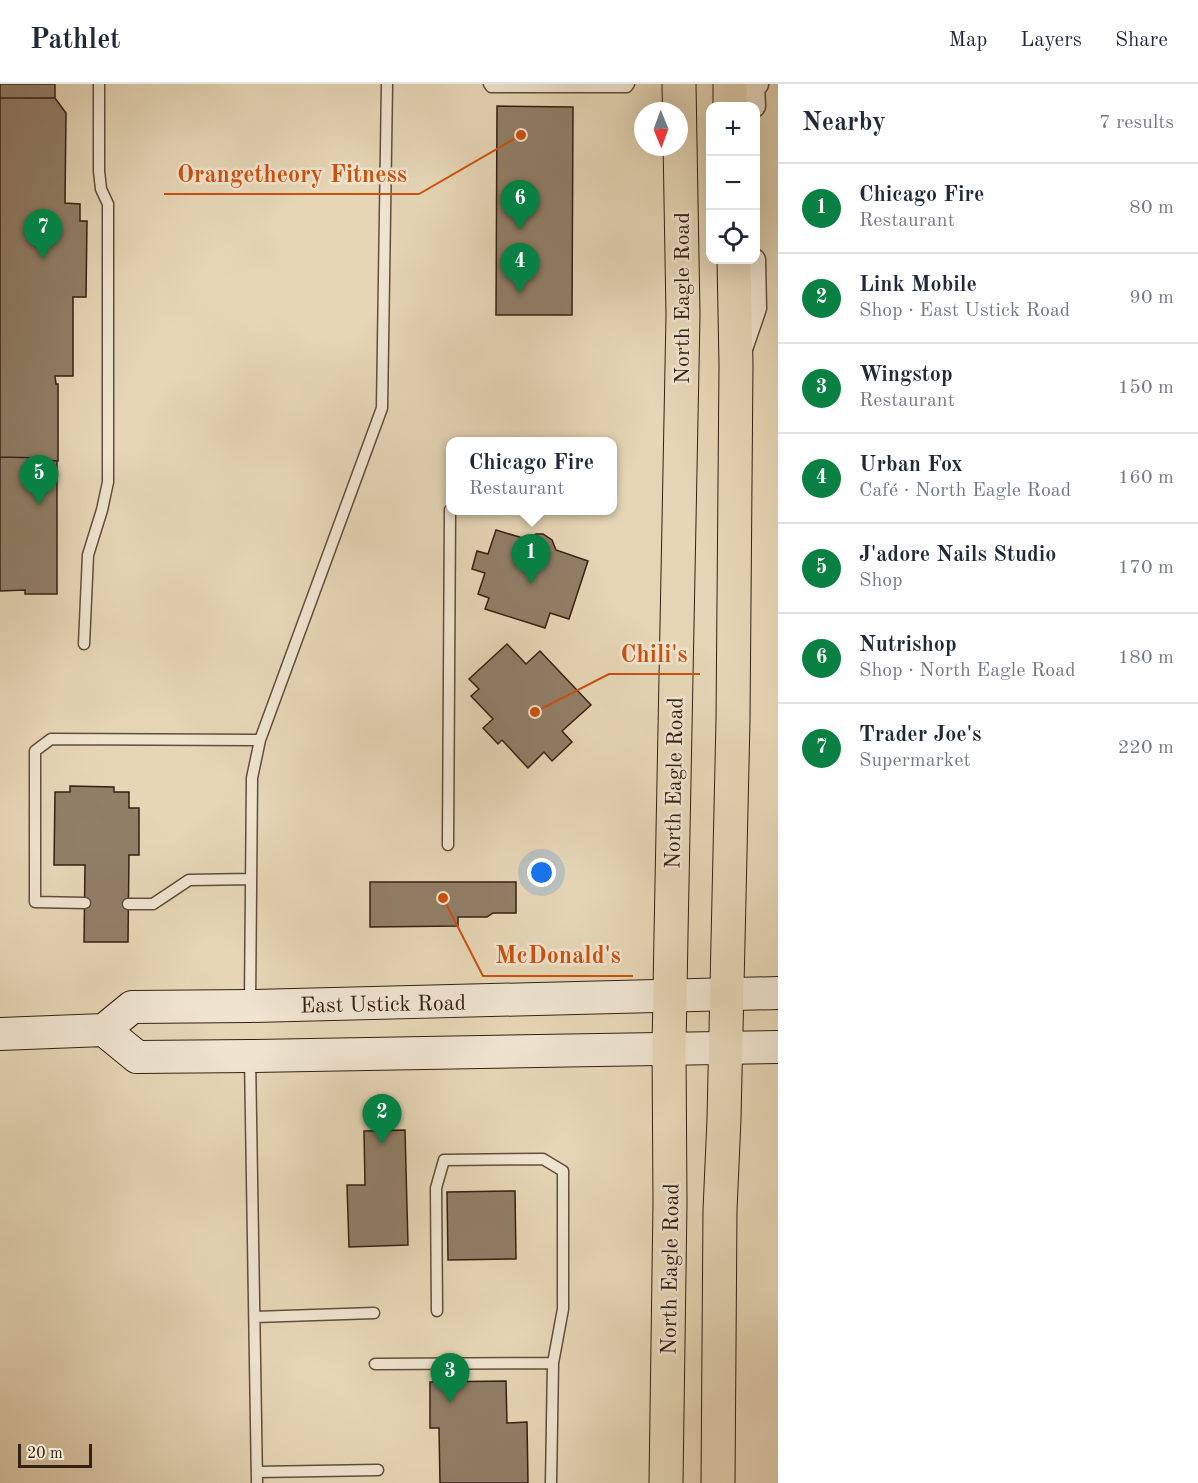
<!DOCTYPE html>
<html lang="en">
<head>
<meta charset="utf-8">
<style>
  body { margin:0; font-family:"Old Standard TT",serif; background:#f6f6f7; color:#1f2937 }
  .controls { position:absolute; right:18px; top:18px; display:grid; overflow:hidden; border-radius:12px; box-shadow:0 6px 24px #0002 }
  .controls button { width:54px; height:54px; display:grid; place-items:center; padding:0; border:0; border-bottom:2px solid #e0e1e3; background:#fff; color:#1f2937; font:30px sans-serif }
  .compass { position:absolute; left:634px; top:18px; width:54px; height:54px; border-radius:50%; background:#fff; box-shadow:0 6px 24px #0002; rotate:179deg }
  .scale { position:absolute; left:18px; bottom:15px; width:74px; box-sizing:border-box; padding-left:6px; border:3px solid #342113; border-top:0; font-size:16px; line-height:21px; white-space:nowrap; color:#342113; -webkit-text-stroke:4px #efe4d0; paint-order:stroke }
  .you { position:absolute; left:542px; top:789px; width:21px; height:21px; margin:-15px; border:4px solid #fff; border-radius:50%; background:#1a73e8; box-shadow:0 0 0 9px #1a73e833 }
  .badge { display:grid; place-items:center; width:39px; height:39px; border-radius:50%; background:#0b8043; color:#fff; font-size:20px; font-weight:700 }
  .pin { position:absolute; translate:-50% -50px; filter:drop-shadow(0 2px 3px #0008) }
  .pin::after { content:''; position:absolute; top:32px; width:21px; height:18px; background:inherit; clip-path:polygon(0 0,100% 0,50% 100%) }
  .popup { position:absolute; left:446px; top:353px; width:171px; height:78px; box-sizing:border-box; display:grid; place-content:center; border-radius:12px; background:#fff; filter:drop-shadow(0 2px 4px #0005); font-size:20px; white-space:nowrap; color:#747a83 }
  .popup b { font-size:22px; color:#1f2937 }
  .popup::after { content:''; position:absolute; left:50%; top:100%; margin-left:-12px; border:12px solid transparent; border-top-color:#fff }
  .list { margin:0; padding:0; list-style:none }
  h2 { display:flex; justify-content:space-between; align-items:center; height:78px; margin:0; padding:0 24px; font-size:26px }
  h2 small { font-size:20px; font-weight:400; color:#747a83 }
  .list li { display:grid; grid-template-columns:39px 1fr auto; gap:18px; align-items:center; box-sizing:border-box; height:90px; padding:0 24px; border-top:2px solid #e0e1e3 }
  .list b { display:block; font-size:22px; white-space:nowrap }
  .list p { margin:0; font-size:20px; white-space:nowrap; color:#747a83 }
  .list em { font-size:20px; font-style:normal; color:#747a83 }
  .icon { flex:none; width:33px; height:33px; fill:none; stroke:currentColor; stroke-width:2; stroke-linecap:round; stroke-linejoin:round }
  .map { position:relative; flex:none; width:778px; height:1399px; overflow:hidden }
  header { display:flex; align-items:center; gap:36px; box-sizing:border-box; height:84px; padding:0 30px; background:#fff; border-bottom:2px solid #e0e1e3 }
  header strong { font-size:28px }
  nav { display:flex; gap:33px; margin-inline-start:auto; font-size:21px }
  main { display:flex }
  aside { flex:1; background:#fff }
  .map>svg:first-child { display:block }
  .building { fill:#917f68; stroke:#342113; stroke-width:1.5 }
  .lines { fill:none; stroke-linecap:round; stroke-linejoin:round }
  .service-casing { stroke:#604e3c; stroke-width:13 }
  .minor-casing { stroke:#604e3c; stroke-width:25 }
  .secondary-casing { stroke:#342113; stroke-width:34 }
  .trunk-casing { stroke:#342113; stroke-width:35 }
  .service { stroke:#efe4d0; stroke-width:10 }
  .minor { stroke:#efe4d0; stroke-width:22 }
  .secondary { stroke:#efe4d0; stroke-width:32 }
  .trunk { stroke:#e6d6b6; stroke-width:33 }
  .labels { text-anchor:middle; stroke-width:5; stroke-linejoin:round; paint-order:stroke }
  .street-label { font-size:22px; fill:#342113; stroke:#efe4d0 }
  .leader { fill:none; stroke:#cd510d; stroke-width:2 }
  .callout-dot { fill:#cd510d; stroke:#efe4d0; stroke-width:2 }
  .callout-label { font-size:24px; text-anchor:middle; font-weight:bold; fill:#cd510d; stroke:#efe4d0; stroke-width:5; stroke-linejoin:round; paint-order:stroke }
</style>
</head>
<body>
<header>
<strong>Pathlet</strong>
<nav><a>Map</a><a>Layers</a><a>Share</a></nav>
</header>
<main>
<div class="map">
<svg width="778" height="1399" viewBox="0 0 778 1399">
  <rect width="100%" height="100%" fill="#e6d6b6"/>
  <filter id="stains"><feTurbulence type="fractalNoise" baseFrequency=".00333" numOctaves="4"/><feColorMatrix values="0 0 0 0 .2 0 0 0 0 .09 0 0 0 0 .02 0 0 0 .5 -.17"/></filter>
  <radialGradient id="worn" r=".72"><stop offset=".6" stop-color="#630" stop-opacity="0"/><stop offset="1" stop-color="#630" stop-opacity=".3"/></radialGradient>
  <path class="building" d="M0 0H55V14H0Z
    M0 14H55L66 29 65 119 80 120V137H87L86 213H73V292H55L56 300H58V377L44 376V374L0 373Z
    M497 22 573 23 572 231H496Z
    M0 373 44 374V376L57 377V510H25V506L0 507Z
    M496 446 526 455 536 450H543L552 456 556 466 588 477 569 535 550 529 545 544 485 525 489 514 478 510 485 489 472 485 477 467 488 470Z
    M507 560 526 580 540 567 591 621 562 647 572 658 552 677 544 668 528 684 502 656 498 660 483 644 493 635 471 612 479 605 469 595Z
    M70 702 114 703V708H129V724H139V771H129L128 858H84L85 781H54L55 708H70Z
    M370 798H516V829H493L487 833H458V842L370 843Z
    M405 1046 408 1161 349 1163 347 1101H365L364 1047Z
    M515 1107 516 1175 448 1176 447 1108Z
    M506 1297 507 1339 527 1338 528 1399H440L439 1344H430V1298Z"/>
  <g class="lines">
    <defs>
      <path id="service" d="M489 0 491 3H627L629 0
        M84 560 88 471 102 426 108 398V120L101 105 99 87V0
        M448 761 450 426
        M85 819 35 818V667L51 655 260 656
        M128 820H153L189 796 251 795
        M250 918 252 694 260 656 382 324 387 0
        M250 973 257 1399
        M437 1227 436 1104 444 1076 543 1075 563 1087V1225L553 1279
        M255 1233 374 1229
        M375 1280 553 1279 551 1399
        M257 1388 378 1386"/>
      <path id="minor" d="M754 22 753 3 757 0
        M742 262 755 224 754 176"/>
      <path id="secondary" d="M104 946 137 973 250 972 778 963
        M0 950 104 946 132 923 250 922 778 909"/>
      <path id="trunk" d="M730 0V22
        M666 1399 670 1119 669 964 671 851 683 231 679 0
        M718 1399 720 1126 724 1035 733 636 736 281 734 176"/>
    </defs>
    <use href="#service" class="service-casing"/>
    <use href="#minor" class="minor-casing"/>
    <use href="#secondary" class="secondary-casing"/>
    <use href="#trunk" class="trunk-casing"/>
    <use href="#service" class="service"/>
    <use href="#minor" class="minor"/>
    <use href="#secondary" class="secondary"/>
    <use href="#trunk" class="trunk"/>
  </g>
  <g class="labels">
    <g class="street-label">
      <text transform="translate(681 214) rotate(-90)" y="8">North Eagle Road</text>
      <text transform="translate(673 699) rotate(-89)" y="8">North Eagle Road</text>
      <text transform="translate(383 919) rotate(-1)" y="8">East Ustick Road</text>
      <text transform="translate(669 1185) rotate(-89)" y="8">North Eagle Road</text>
    </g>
  </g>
  <path class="leader" d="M521 51L419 110H164M535 628L609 590H700M443 814L483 892H633"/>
  <g class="callout-dot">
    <circle cx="521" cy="51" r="6"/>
    <circle cx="535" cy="628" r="6"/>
    <circle cx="443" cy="814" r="6"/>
  </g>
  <g class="callout-label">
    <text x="292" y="98">Orangetheory Fitness</text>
    <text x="654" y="578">Chili's</text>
    <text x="558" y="879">McDonald's</text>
  </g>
  <rect width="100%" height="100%" filter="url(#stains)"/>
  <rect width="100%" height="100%" fill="url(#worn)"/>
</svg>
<div class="controls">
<button>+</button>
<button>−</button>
<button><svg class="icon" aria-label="locate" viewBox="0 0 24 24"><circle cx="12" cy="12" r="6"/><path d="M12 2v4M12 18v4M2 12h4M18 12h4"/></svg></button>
</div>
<svg class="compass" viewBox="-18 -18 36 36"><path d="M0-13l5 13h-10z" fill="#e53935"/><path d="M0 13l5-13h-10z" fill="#747a83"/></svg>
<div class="scale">20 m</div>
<div class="you"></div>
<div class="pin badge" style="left:531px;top:500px">1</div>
<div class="popup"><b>Chicago Fire</b>Restaurant</div>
<div class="pin badge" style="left:382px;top:1060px">2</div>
<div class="pin badge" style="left:450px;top:1319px">3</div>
<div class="pin badge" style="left:520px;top:209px">4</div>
<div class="pin badge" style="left:39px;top:421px">5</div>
<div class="pin badge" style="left:520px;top:146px">6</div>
<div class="pin badge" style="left:43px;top:175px">7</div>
</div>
<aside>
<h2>Nearby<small>7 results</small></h2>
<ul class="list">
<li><span class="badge">1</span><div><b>Chicago Fire</b><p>Restaurant</p></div><em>80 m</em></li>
<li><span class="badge">2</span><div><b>Link Mobile</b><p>Shop · East Ustick Road</p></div><em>90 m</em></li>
<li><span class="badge">3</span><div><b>Wingstop</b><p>Restaurant</p></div><em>150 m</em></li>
<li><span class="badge">4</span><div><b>Urban Fox</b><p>Café · North Eagle Road</p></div><em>160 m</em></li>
<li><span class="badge">5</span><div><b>J'adore Nails Studio</b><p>Shop</p></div><em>170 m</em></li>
<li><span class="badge">6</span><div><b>Nutrishop</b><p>Shop · North Eagle Road</p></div><em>180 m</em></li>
<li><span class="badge">7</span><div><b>Trader Joe's</b><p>Supermarket</p></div><em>220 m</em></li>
</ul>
</aside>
</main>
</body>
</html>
